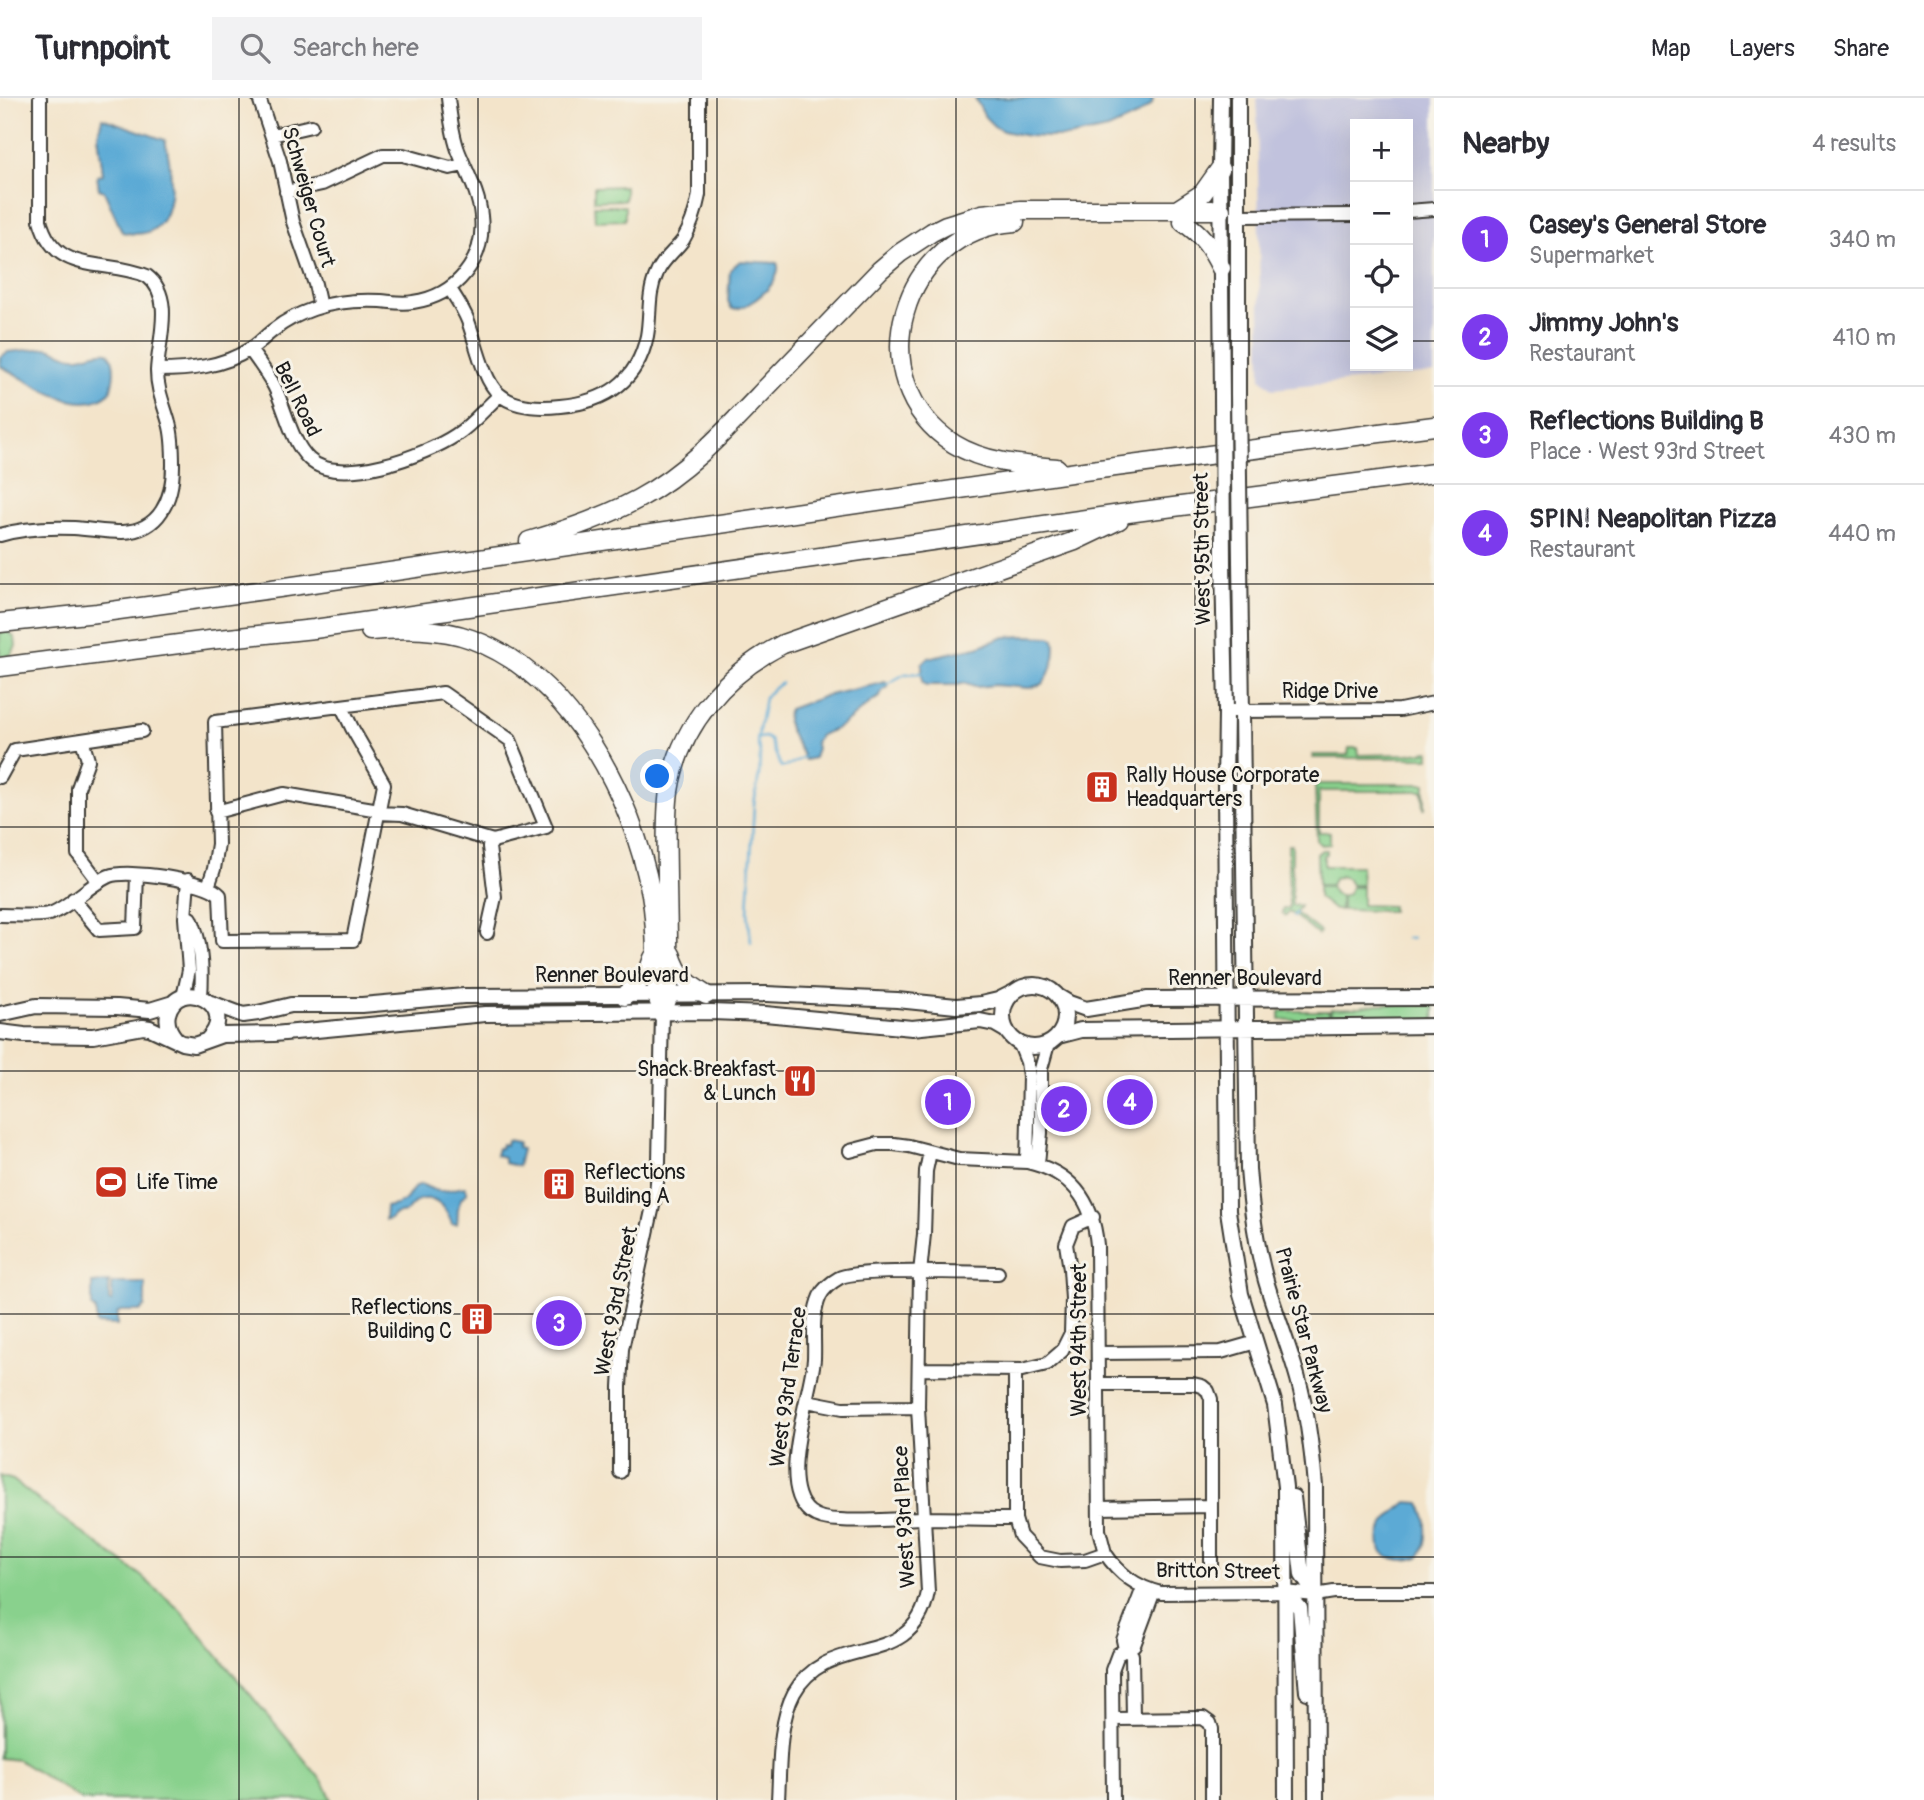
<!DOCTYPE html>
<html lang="en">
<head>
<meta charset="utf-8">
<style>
  body { margin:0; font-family:Pangolin,sans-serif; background:#f2f2f3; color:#2b2b33 }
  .controls { position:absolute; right:21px; top:21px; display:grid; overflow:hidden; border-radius:0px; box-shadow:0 7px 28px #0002 }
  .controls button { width:63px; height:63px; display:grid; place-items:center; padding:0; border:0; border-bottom:2px solid #e1e1e2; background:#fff; color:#2b2b33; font:35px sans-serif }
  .you { position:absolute; left:658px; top:679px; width:24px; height:24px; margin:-18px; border:5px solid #fff; border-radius:50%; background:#1a73e8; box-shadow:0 0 0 10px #1a73e833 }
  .badge { display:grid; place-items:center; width:46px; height:46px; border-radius:50%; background:#7c3aed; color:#fff; font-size:23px; font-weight:700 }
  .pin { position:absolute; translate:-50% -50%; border:4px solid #fff; box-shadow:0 2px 7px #0006 }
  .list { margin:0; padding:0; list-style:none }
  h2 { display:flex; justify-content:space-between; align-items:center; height:91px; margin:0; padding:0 28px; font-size:30px }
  h2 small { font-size:23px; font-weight:400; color:#7c7c81 }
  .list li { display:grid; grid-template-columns:46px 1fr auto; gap:21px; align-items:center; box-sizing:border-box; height:98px; padding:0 28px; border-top:2px solid #e1e1e2 }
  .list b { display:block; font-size:26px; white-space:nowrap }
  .list p { margin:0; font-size:23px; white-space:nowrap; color:#7c7c81 }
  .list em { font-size:23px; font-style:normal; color:#7c7c81 }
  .icon { flex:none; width:38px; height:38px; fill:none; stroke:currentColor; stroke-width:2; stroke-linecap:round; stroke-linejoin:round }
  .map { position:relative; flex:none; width:1434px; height:1702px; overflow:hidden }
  header { display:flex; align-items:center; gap:42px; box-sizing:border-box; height:98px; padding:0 35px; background:#fff; border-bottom:2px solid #e1e1e2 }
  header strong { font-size:33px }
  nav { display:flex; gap:38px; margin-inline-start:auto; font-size:24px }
  .search { width:490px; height:63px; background:#f2f2f3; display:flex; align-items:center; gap:18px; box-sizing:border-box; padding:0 24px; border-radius:0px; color:#7c7c81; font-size:26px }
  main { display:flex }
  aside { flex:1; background:#fff }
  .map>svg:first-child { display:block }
  .industrial { fill:#c1c2dd; fill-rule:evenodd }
  .green { fill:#89d18d; stroke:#527654; stroke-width:2 }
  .water { fill:#5caad5; stroke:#3c6378; stroke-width:2 }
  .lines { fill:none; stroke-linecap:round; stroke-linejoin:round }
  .stream { stroke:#5caad5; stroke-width:2.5 }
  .minor-casing { stroke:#3c3a36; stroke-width:16 }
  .major-casing { stroke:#3c3a36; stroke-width:18 }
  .highway-casing { stroke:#3c3a36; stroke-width:21 }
  .minor { stroke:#fff; stroke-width:12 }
  .major { stroke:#fff; stroke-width:14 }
  .highway { stroke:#fff; stroke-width:18 }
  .major-bridge-casing { stroke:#3c3a36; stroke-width:18; stroke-linecap:butt }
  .major-bridge { stroke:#fff; stroke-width:14 }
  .grid { fill:none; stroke:#1c1c1c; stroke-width:2; stroke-opacity:0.55 }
  .labels { text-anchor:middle; stroke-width:6; stroke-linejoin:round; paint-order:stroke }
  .street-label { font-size:21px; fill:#1c1c1c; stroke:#f7f3e8 }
  .poi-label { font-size:21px; fill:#1c1c1c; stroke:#f7f3e8; text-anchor:start }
</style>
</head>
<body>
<header>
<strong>Turnpoint</strong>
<div class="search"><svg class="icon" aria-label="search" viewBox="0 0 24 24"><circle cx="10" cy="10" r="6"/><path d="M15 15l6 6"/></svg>Search here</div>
<nav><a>Map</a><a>Layers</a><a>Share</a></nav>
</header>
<main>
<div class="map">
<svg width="1434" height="1702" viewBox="0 0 1434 1702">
  <rect width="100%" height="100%" fill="#f7f3e8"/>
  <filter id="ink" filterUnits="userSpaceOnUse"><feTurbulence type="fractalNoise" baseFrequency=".0143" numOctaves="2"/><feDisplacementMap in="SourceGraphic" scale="14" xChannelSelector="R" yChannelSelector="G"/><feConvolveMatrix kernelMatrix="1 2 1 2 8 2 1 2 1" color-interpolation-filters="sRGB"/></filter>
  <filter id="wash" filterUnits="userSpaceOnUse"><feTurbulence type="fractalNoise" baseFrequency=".00686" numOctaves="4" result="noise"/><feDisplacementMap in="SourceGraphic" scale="28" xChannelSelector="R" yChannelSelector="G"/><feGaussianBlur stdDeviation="1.57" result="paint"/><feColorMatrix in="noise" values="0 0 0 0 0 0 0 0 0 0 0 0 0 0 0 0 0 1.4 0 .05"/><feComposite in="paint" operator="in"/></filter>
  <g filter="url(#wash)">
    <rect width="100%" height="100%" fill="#f3e4ca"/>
    <path class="industrial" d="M1257 0H1434V275L1273 291 1261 280ZM1355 26H1408V268H1355Z"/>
    <path class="green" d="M625 88V102L594 103V89Z
      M594 108H625V122L595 123Z
      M0 534H9L15 540 16 548 11 557 0 559Z
      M1349 650H1358L1359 657 1408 656 1429 653V660H1313V657H1348Z
      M1315 686H1425V710H1424L1423 693H1319V734H1330V746L1321 747 1317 743Z
      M1288 747H1292V807L1300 808 1296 815 1320 834 1318 837 1295 818V816L1294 817 1289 814 1285 818 1282 815 1283 811 1289 810Z
      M1322 752H1327V756L1324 757V768H1361L1362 787H1351L1347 780 1340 778 1334 781 1331 787H1318L1317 756Z
      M1318 789H1331L1334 795 1340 798V812H1334L1318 799Z
      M1351 789H1362V807L1392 808V813L1342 812V798L1348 796Z
      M1434 905V924L1331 925V911L1353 910 1378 906Z
      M1280 913H1329V922H1280Z
      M0 1378 13 1382 55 1415 140 1477 180 1512 324 1685 332 1702H82L18 1662 0 1660Z"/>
    <path class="water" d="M975 0H1153L1152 6 1137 18 1108 31 1068 39H1049L1028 38 1003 33 994 28 985 19Z
      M102 20 165 42C174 78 180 148 122 134L104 93 99 91 97 78 103 76 98 37Z
      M740 163 777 165C785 182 749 212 732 211L728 203 730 172Z
      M47 250C56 251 64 258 74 259 86 260 95 252 108 254 117 264 114 282 110 294 81 323 27 281 0 268V259L8 254Z
      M1027 538 1050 539 1054 541C1057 556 1052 572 1043 586L1029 590 994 587 978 589 966 585 957 587H928L924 586 922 583V566L928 560 977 549 1005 539Z
      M886 584 888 589 883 592 879 599C864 607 847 627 833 632 824 636 820 635 815 644L817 650 814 660 805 662C799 646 781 628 789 611L825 598Z
      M507 1042 518 1044 517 1049 522 1051 518 1068 504 1065V1059L496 1057 498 1050H501L502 1046 506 1047Z
      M421 1086C444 1098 443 1092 465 1089L467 1092V1095C455 1103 459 1114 457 1126H452C444 1103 423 1089 406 1114L395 1116 389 1122H385L386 1109C392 1108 399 1107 404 1103 411 1097 409 1091 421 1086Z
      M109 1184V1203H112V1185H145V1208L141 1213H120L117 1216V1227L96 1226V1213L92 1209V1185Z
      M1407 1404 1420 1405C1428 1419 1429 1446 1419 1459 1406 1464 1391 1463 1381 1453 1374 1429 1390 1418 1407 1404Z"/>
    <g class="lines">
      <path class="stream" d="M887 586 905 576 922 575
        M759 640 765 639 770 642 781 669 788 668 804 659
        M1294 818 1296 815
        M1406 840H1412
        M751 844 748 814 754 706 759 677 760 656 757 643 765 600 770 593 781 585"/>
    </g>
  </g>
  <g filter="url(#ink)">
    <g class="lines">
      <defs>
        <path id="minor" d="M259 0 280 63 293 124 315 186 320 209
          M272 37 311 28
          M286 94 322 86 383 57H403L450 70 464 67
          M1408 113 1434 111
          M1238 118 1355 117
          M450 191C457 202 464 212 468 223 476 244 483 282 499 296 515 310 541 310 560 308 605 304 637 285 647 238 651 216 647 196 657 175 662 162 675 153 683 142 691 129 696 112 699 97V0
          M250 252C258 263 267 275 274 288 285 309 291 344 309 361 339 390 426 357 456 337 473 326 485 310 500 297
          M157 272C188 272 223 269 250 251 259 246 266 237 275 231 286 222 299 216 313 211 335 203 358 202 381 203 392 204 402 206 413 204 456 198 486 162 481 118 479 95 466 73 458 52 452 35 450 18 448 0
          M0 437C23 430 50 429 74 430 90 431 106 434 122 434 160 433 173 401 173 367 173 353 173 338 169 325 164 307 157 292 157 273 158 244 175 199 147 178 105 160 55 179 40 122V0
          M1232 613 1400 612 1434 605
          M82 642 88 662 78 690V756L99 784
          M0 679 15 652 142 633
          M216 714 284 696 379 712
          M208 789 214 771 218 746 215 624 443 595 510 642 546 729 493 743 402 716 378 715
          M73 801 99 832 135 830 137 777
          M0 817C16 817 34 819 49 816 65 812 92 785 109 778 127 771 206 782 220 797L222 843 353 842 384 686 352 630 342 609
          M191 820C202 845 203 871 201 898
          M487 835 495 799 489 749 493 743
          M183 899 189 872 185 820 188 782
          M1019 944 1027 964 1029 978 1027 1064
          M850 1053 877 1046H894L909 1048 959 1061 1027 1064C1071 1074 1093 1102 1097 1147L1099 1432 1105 1455
          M1038 1066 1041 1035V971L1048 946
          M998 1175C971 1175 855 1170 839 1180 832 1184 824 1190 820 1198 811 1218 815 1239 814 1261 811 1297 776 1388 810 1414 818 1420 830 1422 840 1422 866 1424 894 1421 920 1420 952 1420 984 1421 1015 1421L1020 1438 1040 1459 1060 1463 1085 1462 1105 1455C1119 1476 1136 1489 1161 1495L1285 1494 1315 1497 1334 1494H1434
          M1098 1255 1221 1254 1256 1244
          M920 1271 1022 1272 1047 1266 1062 1253 1071 1235 1072 1201 1070 1171 1066 1146 1073 1128 1093 1119
          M1015 1272V1421
          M1098 1286H1193L1202 1288 1208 1293 1211 1301V1468
          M807 1303 843 1310 918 1309
          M620 1374V1289L622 1251 656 1094 659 1064 662 914
          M1099 1410 1211 1408
          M1113 1621 1203 1620 1210 1625 1212 1631V1702
          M1133 1621 1132 1557 1125 1551 1123 1542 1143 1490
          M778 1702C780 1669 778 1625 794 1595 829 1532 913 1575 928 1494L918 1309 920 1175 924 1136 926 1073 930 1054
          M1113 1702 1112 1572 1118 1556 1134 1547 1154 1493"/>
        <path id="major" d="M1221 0 1220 71 1222 299
          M1238 0V296
          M1240 463 1248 1071C1251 1109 1256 1147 1266 1183 1276 1217 1289 1248 1298 1281 1308 1317 1312 1352 1315 1388L1316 1702
          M1223 465 1226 613 1225 688 1228 1113 1241 1196 1275 1307 1285 1389 1286 1702
          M1003 918a31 31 0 1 1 62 0a31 31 0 1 1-62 0Z
          M1059 899 1069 905 1086 911 1148 901 1434 900
          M211 905 243 917 258 915 291 907H362L464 898 766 896 897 902 956 908 981 906 998 902 1014 894
          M0 916 36 908 117 909 150 912 173 905
          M0 934 24 937 93 938 143 929 150 930 182 945 194 947 222 937 274 936 485 916 711 914 765 916 912 930 980 923 995 926 1007 933
          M1058 938 1081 932 1434 928
          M176 941C170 934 166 925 168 916 178 876 242 908 207 942
          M1293 1399 1302 1477 1315 1496
          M1285 1494 1300 1510 1307 1594"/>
        <path id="highway" d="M1178 111 1203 95 1220 71
          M1015 124C901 131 856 283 954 346 985 365 1022 367 1057 370
          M1183 124C1202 136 1211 150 1221 170
          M529 443C567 432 603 420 638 401 688 374 727 331 766 290 804 251 842 211 880 172L900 155 932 134 946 127 982 116 1021 112H1221
          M0 525 97 515 279 490 1084 373 1434 328
          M370 533C400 530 442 530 471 541 570 577 633 698 651 796 657 829 656 864 657 897L659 904
          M0 569 210 542 314 531 1135 414 1434 375
          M671 856C678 879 687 885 706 897
          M625 898 648 874 653 860
          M662 914 669 897C668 860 668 822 667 784 667 754 665 723 669 693 679 628 726 575 783 546L1075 443 1119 422"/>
      </defs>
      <use href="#minor" class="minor-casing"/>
      <use href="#major" class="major-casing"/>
      <use href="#highway" class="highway-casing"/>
      <use href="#minor" class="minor"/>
      <use href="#major" class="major"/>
      <use href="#highway" class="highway"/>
      <defs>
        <path id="major-bridge" d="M1238 296 1240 463
          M1222 299 1223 465"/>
      </defs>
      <use href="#major-bridge" class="major-bridge-casing"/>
      <use href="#major-bridge" class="major-bridge"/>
    </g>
  </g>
  <path class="grid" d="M239 0V1702M478 0V1702M717 0V1702M956 0V1702M1195 0V1702M0 243H1355M1408 243H1434M0 486H1434M0 729H1434M0 973H1434M0 1216H1434M0 1459H1434"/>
  <defs>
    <symbol id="building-square" viewBox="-11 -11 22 22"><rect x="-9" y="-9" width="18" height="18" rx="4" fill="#c8321e" stroke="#f7f3e8"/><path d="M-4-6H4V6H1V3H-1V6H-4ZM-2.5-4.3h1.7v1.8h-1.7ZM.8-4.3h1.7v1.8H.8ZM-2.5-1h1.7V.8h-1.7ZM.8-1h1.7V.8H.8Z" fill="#fff"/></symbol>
    <symbol id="restaurant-square" viewBox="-11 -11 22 22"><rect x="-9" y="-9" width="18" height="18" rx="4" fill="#c8321e" stroke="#f7f3e8"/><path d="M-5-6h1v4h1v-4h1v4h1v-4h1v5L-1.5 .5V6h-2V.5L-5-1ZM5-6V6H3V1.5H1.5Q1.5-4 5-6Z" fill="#fff"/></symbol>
    <symbol id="stadium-square" viewBox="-11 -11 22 22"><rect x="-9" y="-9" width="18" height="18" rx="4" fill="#c8321e" stroke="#f7f3e8"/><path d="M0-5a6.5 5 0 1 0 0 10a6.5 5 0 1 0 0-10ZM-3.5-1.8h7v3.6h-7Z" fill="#fff"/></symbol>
  </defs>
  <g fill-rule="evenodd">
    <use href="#building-square" x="1083" y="670" width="38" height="38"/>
    <use href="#restaurant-square" x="781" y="964" width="38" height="38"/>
    <use href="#stadium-square" x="92" y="1065" width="38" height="38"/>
    <use href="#building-square" x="540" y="1067" width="38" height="38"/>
    <use href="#building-square" x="458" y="1202" width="38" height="38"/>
  </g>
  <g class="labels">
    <g class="street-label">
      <text transform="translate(309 99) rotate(74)" y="7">Schweiger Court</text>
      <text transform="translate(298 301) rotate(64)" y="7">Bell Road</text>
      <text transform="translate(1202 451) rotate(-91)" y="7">West 95th Street</text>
      <text x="1330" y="600">Ridge Drive</text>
      <text x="612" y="884">Renner Boulevard</text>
      <text x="1245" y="887">Renner Boulevard</text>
      <text transform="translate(616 1203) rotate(-79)" y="7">West 93rd Street</text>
      <text transform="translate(1304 1232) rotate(75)" y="7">Prairie Star Parkway</text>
      <text transform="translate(1079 1242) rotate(-90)" y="7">West 94th Street</text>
      <text transform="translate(788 1289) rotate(-82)" y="7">West 93rd Terrace</text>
      <text transform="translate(904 1419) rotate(-93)" y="7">West 93rd Place</text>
      <text transform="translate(1218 1473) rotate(1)" y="7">Britton Street</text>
    </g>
    <g class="poi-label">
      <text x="1126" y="684">Rally House Corporate<tspan x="1126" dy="24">Headquarters</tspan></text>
      <text x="776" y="978" text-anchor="end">Shack Breakfast<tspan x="776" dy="24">&amp; Lunch</tspan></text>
      <text x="584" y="1081">Reflections<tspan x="584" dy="24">Building A</tspan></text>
      <text x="136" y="1091">Life Time</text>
      <text x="452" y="1216" text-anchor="end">Reflections<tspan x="452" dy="24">Building C</tspan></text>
    </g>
  </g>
</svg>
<div class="controls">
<button>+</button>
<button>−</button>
<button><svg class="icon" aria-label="locate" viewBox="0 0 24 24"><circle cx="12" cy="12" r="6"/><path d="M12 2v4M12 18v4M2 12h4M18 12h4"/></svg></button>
<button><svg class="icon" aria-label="layers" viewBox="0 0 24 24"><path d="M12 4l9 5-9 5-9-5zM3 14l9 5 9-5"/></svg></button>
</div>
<div class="you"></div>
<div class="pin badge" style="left:948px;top:1004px">1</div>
<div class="pin badge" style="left:1064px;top:1011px">2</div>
<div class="pin badge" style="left:559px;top:1225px">3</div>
<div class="pin badge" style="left:1130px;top:1004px">4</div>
</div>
<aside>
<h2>Nearby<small>4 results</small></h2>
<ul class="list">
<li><span class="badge">1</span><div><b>Casey's General Store</b><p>Supermarket</p></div><em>340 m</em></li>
<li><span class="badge">2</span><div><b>Jimmy John's</b><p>Restaurant</p></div><em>410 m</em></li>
<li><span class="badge">3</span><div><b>Reflections Building B</b><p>Place · West 93rd Street</p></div><em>430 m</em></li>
<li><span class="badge">4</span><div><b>SPIN! Neapolitan Pizza</b><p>Restaurant</p></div><em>440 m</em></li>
</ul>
</aside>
</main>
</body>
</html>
